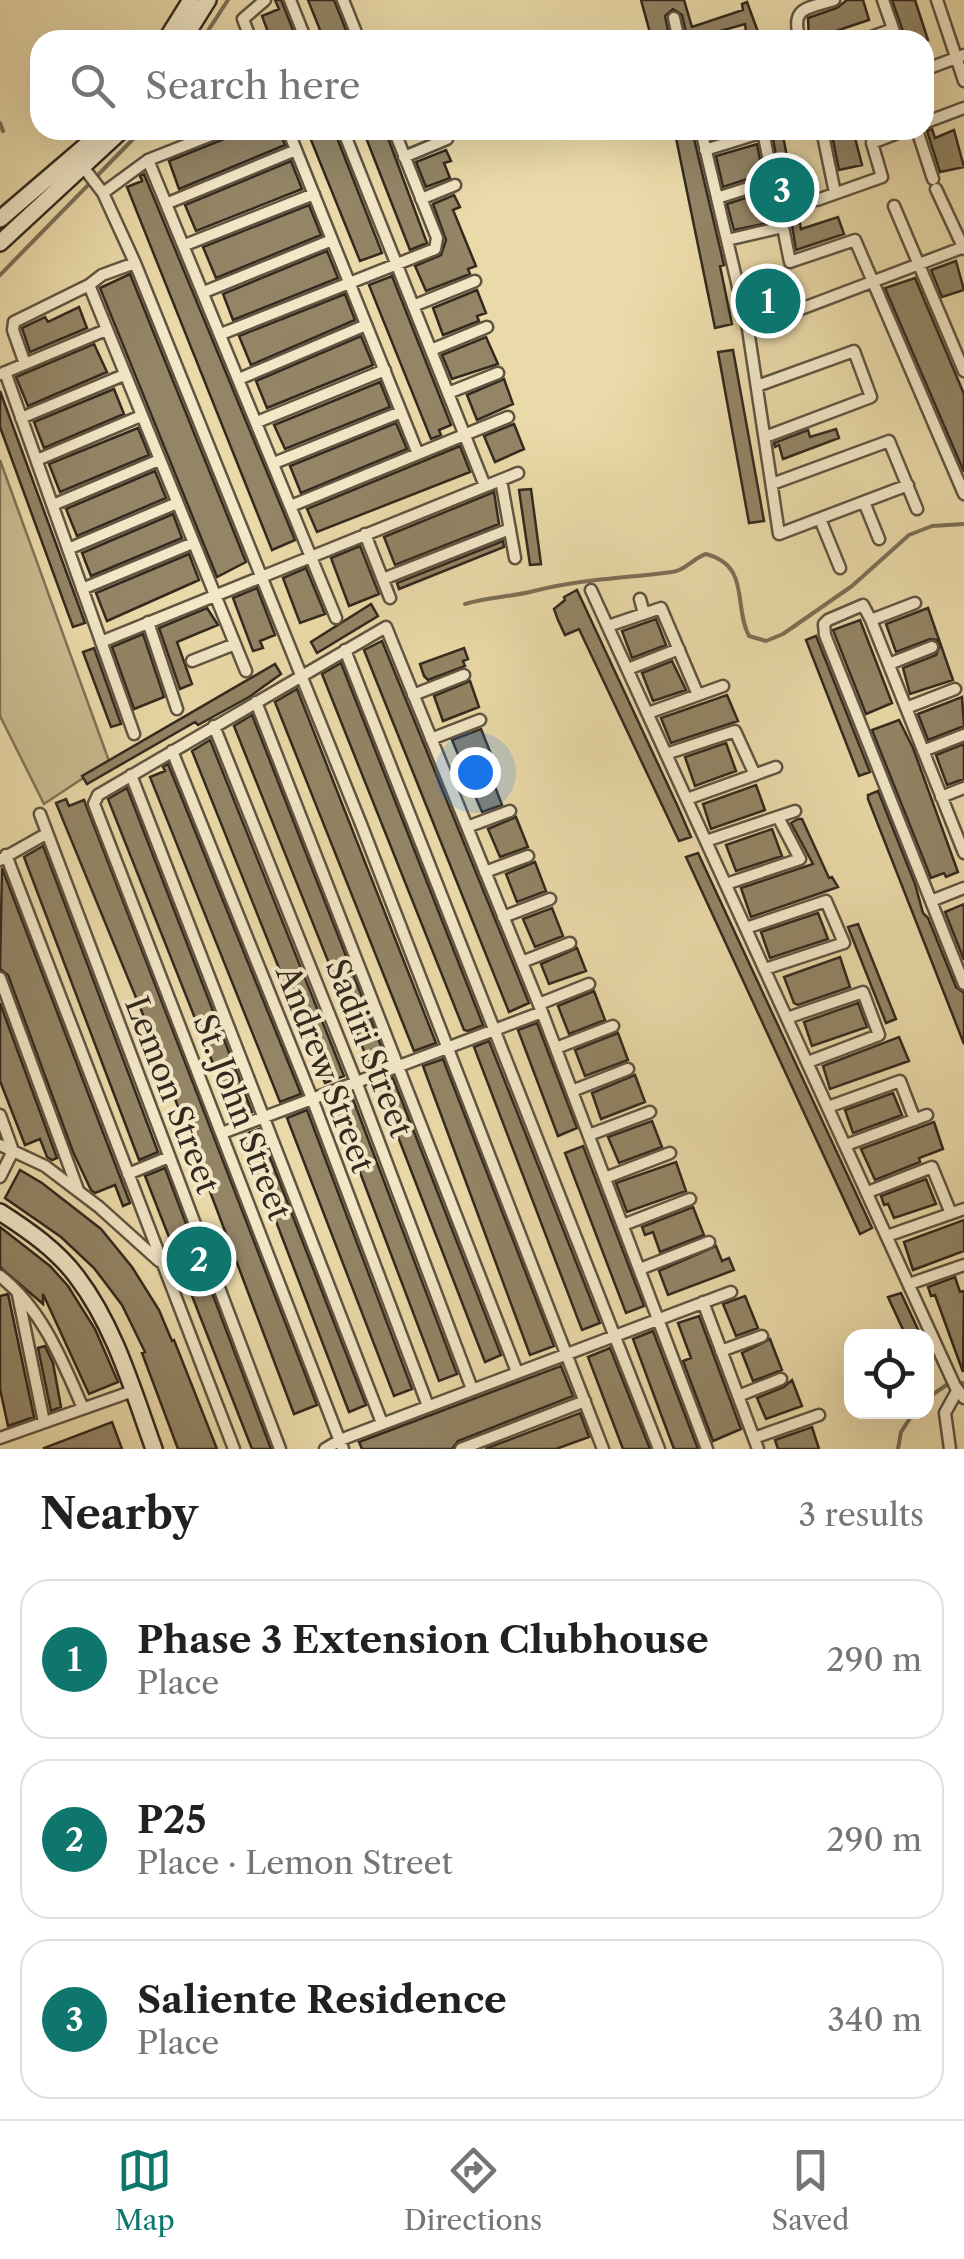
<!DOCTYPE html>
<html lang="en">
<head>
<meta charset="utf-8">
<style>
  body { margin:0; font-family:"Libre Caslon Text",serif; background:#f2f2f2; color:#202124 }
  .controls { position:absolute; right:30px; bottom:30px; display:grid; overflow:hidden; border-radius:20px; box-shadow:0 10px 40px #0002 }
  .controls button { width:90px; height:90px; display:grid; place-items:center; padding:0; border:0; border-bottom:2px solid #e0e0e0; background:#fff; color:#202124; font:50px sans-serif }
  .you { position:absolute; left:475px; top:772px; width:35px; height:35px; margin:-25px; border:8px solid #fff; border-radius:50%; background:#1a73e8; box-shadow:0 0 0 15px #1a73e833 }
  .badge { display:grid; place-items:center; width:65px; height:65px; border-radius:50%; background:#0f766e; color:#fff; font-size:32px; font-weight:700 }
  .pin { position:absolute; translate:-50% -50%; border:5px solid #fff; box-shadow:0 2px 10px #0006 }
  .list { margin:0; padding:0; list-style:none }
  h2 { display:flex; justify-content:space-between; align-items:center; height:130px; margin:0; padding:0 40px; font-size:42px }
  h2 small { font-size:32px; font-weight:400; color:#757577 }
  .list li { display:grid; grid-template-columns:65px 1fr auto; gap:30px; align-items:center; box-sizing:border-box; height:160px; margin:0 20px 20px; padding:0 20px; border:2px solid #e0e0e0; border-radius:30px }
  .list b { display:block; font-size:38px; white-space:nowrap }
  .list p { margin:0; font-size:32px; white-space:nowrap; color:#757577 }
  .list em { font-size:32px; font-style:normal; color:#757577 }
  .icon { flex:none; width:55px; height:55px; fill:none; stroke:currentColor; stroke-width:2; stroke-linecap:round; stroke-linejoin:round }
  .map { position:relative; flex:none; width:964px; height:1449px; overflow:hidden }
  .search { position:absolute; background:#fff; box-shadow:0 10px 40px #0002; left:30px; right:30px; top:30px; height:110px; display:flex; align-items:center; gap:25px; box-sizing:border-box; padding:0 35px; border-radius:30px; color:#757577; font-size:38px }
  .sheet { height:670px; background:#fff }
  nav { display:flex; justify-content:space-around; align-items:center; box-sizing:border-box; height:140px; border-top:2px solid #e0e0e0; background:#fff; font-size:28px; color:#757577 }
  nav a { display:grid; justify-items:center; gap:5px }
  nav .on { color:#0f766e }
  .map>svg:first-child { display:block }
  .green { fill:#ccbc91; stroke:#807258; stroke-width:2.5 }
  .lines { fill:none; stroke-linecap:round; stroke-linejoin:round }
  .stream { stroke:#7c6f55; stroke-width:4 }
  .building { fill:#938566; stroke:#33291e; stroke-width:2.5 }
  .street-casing { stroke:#615541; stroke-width:15 }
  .secondary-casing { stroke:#33291e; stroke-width:20 }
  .street { stroke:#f2e7c7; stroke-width:10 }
  .secondary { stroke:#f2e7c7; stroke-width:15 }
  .labels { text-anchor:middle; stroke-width:8; stroke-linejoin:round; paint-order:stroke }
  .street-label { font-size:32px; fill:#33291e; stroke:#f2e7c7 }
</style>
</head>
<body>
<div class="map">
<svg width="964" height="1449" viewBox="0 0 964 1449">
  <rect width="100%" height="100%" fill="#ebdaa9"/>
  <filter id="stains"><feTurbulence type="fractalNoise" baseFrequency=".002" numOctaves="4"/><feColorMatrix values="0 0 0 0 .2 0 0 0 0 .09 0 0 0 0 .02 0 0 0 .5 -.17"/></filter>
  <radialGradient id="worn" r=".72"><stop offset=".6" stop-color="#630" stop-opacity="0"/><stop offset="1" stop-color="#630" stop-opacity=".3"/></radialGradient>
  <path class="green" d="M0 460 109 761 44 804 0 716Z"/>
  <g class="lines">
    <path class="stream" d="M202 40 228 0
      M0 123 3 131
      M0 275 142 130
      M465 604C488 597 511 597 534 591 579 579 627 578 672 572 685 571 693 558 706 554 751 566 733 606 749 636L766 641 783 634 852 586 909 535 932 526 964 524
      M926 1399 948 1384 964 1383
      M898 1449 901 1432 914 1412"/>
  </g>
  <path class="building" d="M275 0H281L297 40H271L262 16 279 9Z
    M308 0H334L350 40H324Z
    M641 0H684L692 27 743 10 742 4 747 2 761 40H755L746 31 745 24 688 40 682 15 673 9 665 16 670 40H652Z
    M863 0 869 20 809 40 808 18 837 8 847 0Z
    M892 0H915L928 40H906Z
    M932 129 935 138 954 130 964 167 940 172 927 131Z
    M238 130H279L285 145 179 189 169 161 227 138Z
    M307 130H334L382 253 360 261Z
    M363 130H385L427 243 410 250Z
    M692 130 724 265 720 266 732 324 715 328 675 133Z
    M831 130H853L862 165 839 170Z
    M783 136 801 229 838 217 844 234 796 250 792 225 787 219 734 230 727 204 776 188 781 183 773 139Z
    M757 144 763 174 723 187 716 156Z
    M446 150 451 161 444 163 450 178 426 187 416 162Z
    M291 161 302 189 196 231 185 205Z
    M144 174 295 540 272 550 127 187 142 181 140 176Z
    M454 195 460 207 453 210 476 266 468 269 470 274 426 291 415 266 441 255 446 240 433 204Z
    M309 205 321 235 216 278 203 247Z
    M327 251 338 278 233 320 223 294Z
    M956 261 964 290 942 297 931 270Z
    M130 274 246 562 217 577 100 288Z
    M392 276 451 425 439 430 441 435 431 439 369 285Z
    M915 278 964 394V472L885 288Z
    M477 290 486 313 477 316 479 321 443 335 433 308Z
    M345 294 355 320 251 365 239 336Z
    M79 307 87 328 30 352 22 328 45 317 48 322Z
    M361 336 373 365 267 408 256 381Z
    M486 337 498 364 452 379 442 355Z
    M94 344 107 372 28 406 16 377Z
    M733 350 764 521 749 523 718 352Z
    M504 379 513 404 477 420 467 395Z
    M380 382 390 407 285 449 274 425Z
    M114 389 124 414 44 448 34 422Z
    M0 391 85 623 73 627 0 427Z
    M396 423 407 449 301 493 290 466Z
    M514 424 524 449 495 462 484 436Z
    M138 428 149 455 60 492 49 464Z
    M836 429 839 438 783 459 779 445 775 447 774 443 808 430 810 437Z
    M460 446 470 472 317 532 307 509Z
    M155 471 166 498 77 536 66 509Z
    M531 489 541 564 530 565 519 490Z
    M494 492 499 524 395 565 384 537Z
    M173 514 182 538 91 576 82 553Z
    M503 541 504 547 399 589 397 583Z
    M360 546 379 594 349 606 331 558Z
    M189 554 199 580 107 621 96 593Z
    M306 568 325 614 300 623 283 578Z
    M257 588 275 635 260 641 263 648 253 651 233 598Z
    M577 590 678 807 691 837 679 841 579 629 565 635 558 620 554 609 565 600 564 597Z
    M371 604 378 616 317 653 311 642Z
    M207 608 218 625 177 642 192 684 180 689 159 628Z
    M928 608 953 680 910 694 903 668 936 655 940 645 937 640 930 639 896 652 886 624Z
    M656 619 666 645 632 658 622 631Z
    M860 620 892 703 866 714 833 630Z
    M143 634 164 697 134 709 112 647Z
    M816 636 870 772 859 776 806 640Z
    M382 641 529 1003 509 1012 364 650Z
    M94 648 121 724 111 727 83 652Z
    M464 648 468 659 463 661 465 666 428 680 424 676 420 664Z
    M672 661 686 690 653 701 642 673Z
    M341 663 483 1025 468 1031 464 1030 322 674Z
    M275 664 281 674 249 697 198 725 195 722 87 784 82 776Z
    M470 681 479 707 443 721 434 696Z
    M297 689 436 1043 414 1051 275 702Z
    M727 695 738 721 671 743 661 718Z
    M962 697 964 726 928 740 918 714Z
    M252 715 387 1061 370 1066 234 726Z
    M899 720 913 748 958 872 946 877 944 873 931 878 872 730Z
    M481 729 491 754 462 764 452 740Z
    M210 740 344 1076 325 1083 192 751Z
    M726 743 736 771 695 786 685 757Z
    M964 744V779L947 785 936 755Z
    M168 764 301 1094 280 1102 150 777 165 771 163 767Z
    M491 776 502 805 482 812 470 784Z
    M756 785 765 810 711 829 703 804Z
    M127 788 252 1112 235 1119 108 799Z
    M878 791 915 884 923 913 928 918 956 987 964 993V1044L868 799V795Z
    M66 799 69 806 84 800 317 1405 294 1414 146 1022 56 803Z
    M516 817 528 847 500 857 488 829Z
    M798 819H802L829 878 832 877 838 887 751 917 741 888 813 864 791 823Z
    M772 829 782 856 736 871 726 845Z
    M43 846 158 1152 139 1160 24 857Z
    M698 853 872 1228 860 1234 686 857Z
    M535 862 546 891 517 902 506 874Z
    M2 868 130 1203 123 1206 115 1185 95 1193 91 1190 73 1152 8 975 0 969Z
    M964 904V960L945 912Z
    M552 908 563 936 535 947 523 919Z
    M818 913 828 939 770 958 761 932Z
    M858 924 896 1019 886 1023 848 927Z
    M577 948 586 971 549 984 541 964Z
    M840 957 850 987 798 1005 794 1003 784 977Z
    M594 991 605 1020 569 1034 558 1006Z
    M0 1003 57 1158 52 1160 47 1157 40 1139 25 1145 0 1081Z
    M858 1003 867 1027 812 1046 804 1022Z
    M537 1023 577 1128 558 1136 518 1030Z
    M618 1033 628 1060 585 1076 575 1050Z
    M899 1037 909 1061 830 1089 823 1066Z
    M489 1041 600 1323 582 1330 474 1047Z
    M443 1059 554 1346 530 1355 423 1066Z
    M635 1075 645 1102 601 1119 592 1093Z
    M393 1078 501 1355 485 1362 378 1085Z
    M893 1093 902 1115 853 1133 845 1110Z
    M351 1094 457 1374 439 1381 333 1101Z
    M307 1110 412 1389 394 1396 287 1118Z
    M652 1121 662 1147 619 1163 608 1137Z
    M934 1122 943 1149 919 1158 920 1162 875 1180 861 1149Z
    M259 1129 366 1405 349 1412 243 1135Z
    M583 1146 644 1306 626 1313 565 1153Z
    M676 1162 686 1191 627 1212 616 1183Z
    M165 1168 271 1449H252L147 1181 145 1176Z
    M20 1170 42 1183 101 1229 132 1267 159 1310 172 1341 174 1340 217 1449H178L142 1353 145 1352 122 1305 94 1268 61 1237 5 1198Z
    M926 1179 936 1204 894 1218 888 1204 884 1205 881 1196Z
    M693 1207 704 1235 660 1252 653 1232 645 1235 642 1227Z
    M964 1220V1251L913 1270 904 1242Z
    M0 1227 50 1266 68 1286 95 1329 118 1382 89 1394 43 1294V1304L0 1267Z
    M716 1246 722 1261 729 1258 734 1270 668 1295 659 1271Z
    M955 1277 960 1292 964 1291 963 1372 935 1295 931 1296 928 1287Z
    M901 1293 915 1323 921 1336H906L893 1308 888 1297Z
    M8 1294 34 1417 8 1426 0 1389V1296Z
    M745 1296 758 1328 736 1336 723 1304Z
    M699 1316 741 1429 713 1441 683 1361 691 1358 678 1323Z
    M653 1331 698 1449H674L665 1425 633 1339Z
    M770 1339 782 1370 753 1381 742 1353Z
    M45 1346 53 1363 61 1407 51 1411 38 1348Z
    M610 1348 650 1449H623L588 1357Z
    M561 1366 573 1396 458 1441 452 1449H362L359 1442Z
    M792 1380 802 1406 766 1419 757 1398 784 1387Z
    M580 1413 589 1437 556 1449H485Z
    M112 1422 122 1449H44V1448Z
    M812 1427 819 1449H778L775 1440Z"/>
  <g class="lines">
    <defs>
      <path id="street" d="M290 0 306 40
        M343 0 359 40
        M883 0 897 40
        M937 0 964 81
        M674 18 679 40
        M251 40 243 19 265 0
        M742 40H746
        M800 40C790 7 806 9 834 0
        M863 40 893 29
        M924 70 964 55
        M924 123 964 108
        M224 130 148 160 103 193 135 263 361 824 603 1449
        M288 130 418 454
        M343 130 485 486
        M701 130 748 329 779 534 908 485
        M822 130 835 193
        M917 130 933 179
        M705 150 763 132 773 180 717 198
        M404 157 447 139
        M148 160 336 618
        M84 168 103 193
        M936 189 964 249
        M421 199 455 185
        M817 200 882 177 872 143 905 130
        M168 203 296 150
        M894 206 964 371
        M727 240 783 227 790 262 855 240 964 494
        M185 245 314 194
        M135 263 102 275 89 285 246 671
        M204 292 332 240
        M413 306 475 281
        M748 329 964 247
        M221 334 435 249 437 238 394 130
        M431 350 487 327
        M25 364 13 330 14 322 89 285
        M5 372 134 734
        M1 374 106 330
        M239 379 366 325
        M757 386 854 351 871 397 765 437
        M448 393 498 373
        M21 418 124 375
        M257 422 385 370
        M37 460 141 416
        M274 463 401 412
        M501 480 515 558
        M772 484 889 441 917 509
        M864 502 879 539
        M53 505 159 460
        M291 506 508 417
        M820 519 840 568
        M365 534 390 598
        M68 549 177 503
        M383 579 510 529
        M82 589 193 543
        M591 590 955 1386 964 1398
        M640 599 644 614
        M871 620 915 603
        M148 622 177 709
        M608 626 661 608 698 695
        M101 642 518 473
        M345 650 659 1449
        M192 661 235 644
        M889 664 932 647
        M628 669 679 649
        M413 695 464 675
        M256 702 517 1372
        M906 708 955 689
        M648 713 723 686
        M214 726 357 1084 472 1389
        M431 739 480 720
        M172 751 313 1101 428 1406
        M923 751 964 735
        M666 754 735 731 755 775
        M131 775 382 1423
        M449 783 492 766
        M941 797 964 788
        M687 799 776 767
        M40 814 280 1449
        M467 827 510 811
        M706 841 795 811
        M964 853 871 620 863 605 828 620 824 624 825 635 964 984
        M6 855 234 1449
        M0 860 46 834
        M485 872 528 856
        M726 884 800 859 778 817
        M931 901 964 888
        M503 917 550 899
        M746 928 826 901 844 943 765 969
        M522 962 570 943
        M0 978 78 1190
        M539 1004 589 984
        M787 1018 863 992 879 1035 808 1062
        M556 1048 613 1026
        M572 1091 628 1069
        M828 1107 900 1081 915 1120
        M0 1115 13 1151 0 1177
        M222 1133 542 1012
        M589 1135 650 1112
        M0 1145 45 1166 99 1207 159 1261
        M846 1145 927 1115
        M128 1174 169 1157
        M605 1178 670 1153
        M868 1192 932 1167 950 1211
        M623 1225 690 1199
        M887 1236 964 1209
        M640 1269 709 1242
        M0 1276C42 1309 62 1360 83 1408
        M909 1284 964 1265
        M18 1295 44 1422
        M703 1302 758 1449
        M721 1351 762 1336
        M738 1396 781 1379
        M0 1438 133 1391
        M754 1438 819 1415
        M325 1449 340 1440 731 1292
        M343 1449 94 804 98 795 386 627 542 1012 707 1449
        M461 1449 585 1401
        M950 1449 945 1413 957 1391"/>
      <path id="secondary" d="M166 40 191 0
        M183 40 208 0
        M0 219 104 130
        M0 243 122 130
        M0 1212C28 1230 57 1250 77 1277 115 1327 133 1391 154 1449"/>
    </defs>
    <use href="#street" class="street-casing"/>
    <use href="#secondary" class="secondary-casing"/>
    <use href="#street" class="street"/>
    <use href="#secondary" class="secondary"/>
  </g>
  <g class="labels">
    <g class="street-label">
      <text transform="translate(369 1048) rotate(69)" y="11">Sadiri Street</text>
      <text transform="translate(325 1069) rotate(69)" y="11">Andrew Street</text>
      <text transform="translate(172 1095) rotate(69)" y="11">Lemon Street</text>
      <text transform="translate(242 1117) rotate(69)" y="11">St. John Street</text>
    </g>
  </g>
  <rect width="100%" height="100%" filter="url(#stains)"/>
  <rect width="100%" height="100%" fill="url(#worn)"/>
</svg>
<div class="controls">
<button><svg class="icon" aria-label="locate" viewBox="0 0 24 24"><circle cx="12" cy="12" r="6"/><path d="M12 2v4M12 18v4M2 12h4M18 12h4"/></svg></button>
</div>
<div class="you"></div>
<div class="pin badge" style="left:768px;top:301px">1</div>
<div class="pin badge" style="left:199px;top:1259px">2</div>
<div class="pin badge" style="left:782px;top:190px">3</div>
<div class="search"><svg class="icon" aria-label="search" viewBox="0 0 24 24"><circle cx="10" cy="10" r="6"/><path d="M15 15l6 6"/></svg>Search here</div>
</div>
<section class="sheet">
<h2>Nearby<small>3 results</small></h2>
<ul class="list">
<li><span class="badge">1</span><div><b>Phase 3 Extension Clubhouse</b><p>Place</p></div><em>290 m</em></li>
<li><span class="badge">2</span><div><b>P25</b><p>Place · Lemon Street</p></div><em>290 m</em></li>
<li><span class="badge">3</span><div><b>Saliente Residence</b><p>Place</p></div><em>340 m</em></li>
</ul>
</section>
<nav>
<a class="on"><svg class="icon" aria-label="map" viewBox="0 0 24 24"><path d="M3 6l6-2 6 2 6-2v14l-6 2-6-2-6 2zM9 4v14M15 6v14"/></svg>Map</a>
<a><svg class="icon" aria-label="directions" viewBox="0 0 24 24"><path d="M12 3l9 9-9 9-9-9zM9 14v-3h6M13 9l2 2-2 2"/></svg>Directions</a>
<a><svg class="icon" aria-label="saved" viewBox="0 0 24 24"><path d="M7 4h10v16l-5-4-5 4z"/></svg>Saved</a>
</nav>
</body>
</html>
